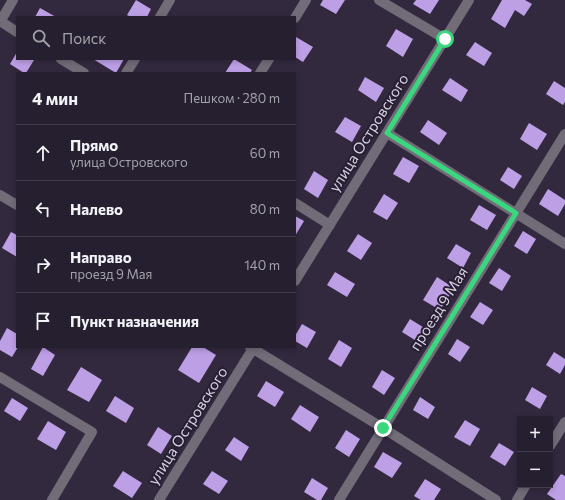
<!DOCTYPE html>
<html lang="ru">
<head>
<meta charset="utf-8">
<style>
  body { margin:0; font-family:Commissioner,sans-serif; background:#2e2737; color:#f1f3f6 }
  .controls { position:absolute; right:12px; bottom:12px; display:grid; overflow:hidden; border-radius:0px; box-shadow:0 2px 6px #0003 }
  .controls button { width:36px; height:36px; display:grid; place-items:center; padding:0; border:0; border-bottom:1px solid #423d4b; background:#261f2f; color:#f1f3f6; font:20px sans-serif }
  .stop { position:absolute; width:12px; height:12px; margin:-9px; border:3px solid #3ad77f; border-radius:50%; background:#fff }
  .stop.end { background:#3ad77f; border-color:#fff; box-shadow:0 1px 4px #0008 }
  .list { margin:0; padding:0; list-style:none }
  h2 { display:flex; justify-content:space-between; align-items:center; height:52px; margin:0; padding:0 16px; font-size:17px }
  h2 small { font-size:13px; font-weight:400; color:#a4a2aa }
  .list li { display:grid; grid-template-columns:26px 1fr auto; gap:12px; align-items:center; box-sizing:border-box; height:56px; padding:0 16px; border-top:1px solid #423d4b }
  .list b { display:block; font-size:15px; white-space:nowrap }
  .list p { margin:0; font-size:13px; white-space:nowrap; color:#a4a2aa }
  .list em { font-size:13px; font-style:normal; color:#a4a2aa }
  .icon { flex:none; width:22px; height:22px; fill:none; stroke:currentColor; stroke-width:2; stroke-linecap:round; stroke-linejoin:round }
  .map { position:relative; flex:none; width:565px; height:500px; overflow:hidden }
  .search { position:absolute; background:#261f2f; box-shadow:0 2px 6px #0003; left:16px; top:16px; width:280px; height:44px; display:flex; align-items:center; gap:10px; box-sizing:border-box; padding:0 14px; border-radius:0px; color:#a4a2aa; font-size:15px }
  .panel { position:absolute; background:#261f2f; box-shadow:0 2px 6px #0003; left:16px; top:72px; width:280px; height:276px; border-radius:0px }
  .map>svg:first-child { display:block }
  .building { fill:#bd9fe6 }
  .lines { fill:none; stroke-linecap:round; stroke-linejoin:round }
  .minor { stroke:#716c78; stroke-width:10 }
  .route { stroke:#3ad77f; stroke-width:5 }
  .labels { text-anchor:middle; stroke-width:4; stroke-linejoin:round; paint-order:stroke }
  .street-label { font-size:15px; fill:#d7d2e0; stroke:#291f35 }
</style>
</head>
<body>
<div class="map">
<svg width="565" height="500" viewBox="0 0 565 500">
  <rect width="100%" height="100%" fill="#33293f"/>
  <path class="building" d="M136 0 151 9 147 17H131L127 15Z
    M323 0H345L336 14 320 5Z
    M416 0H439L430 14 413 4Z
    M502 0H525L532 4 524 16 515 10 505 28 491 19Z
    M40 8 56 17H35Z
    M396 29 413 39 403 57 386 46Z
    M296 37 313 47 303 62 295 57V39Z
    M475 42 492 53 484 66 466 55Z
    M17 52V59H32L34 60 26 73H24L10 64Z
    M93 59H124L116 73Z
    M234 59 252 70 250 73H225Z
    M365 77 384 88 376 102 358 90Z
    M450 78 468 90 461 102 442 90Z
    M554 81 565 88V102L563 105 546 94Z
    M345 117 361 126 352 142 335 132Z
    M428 120 447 133 439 145 420 132Z
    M529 123 547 134 537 150 520 139Z
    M403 157 419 166 409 183 393 174Z
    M508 167 522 176 514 189 500 180Z
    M314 171 328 180 318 198 304 189Z
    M548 189 565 200V204L558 216 539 204Z
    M384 194 398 203 387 220 373 212Z
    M479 205 496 215 487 230 470 220Z
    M295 216 304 221 295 236Z
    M523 231 536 239 527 254 514 246Z
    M11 232 17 235V257L2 248Z
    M358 234 372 243 361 260 347 251Z
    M456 244 471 253 463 268 447 258Z
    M499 268 511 276 502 291 489 283Z
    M335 272 355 284 347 297 327 285Z
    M437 277 454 288 440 310 423 300Z
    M480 302 493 310 483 325 470 317Z
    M410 319 426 329 418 342 402 332Z
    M302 324 316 332 307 348 295 341V336Z
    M7 328 17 334 18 347 12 357 0 350V341Z
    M457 339 470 347 460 362 448 354Z
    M339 340 352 348 341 367 328 359Z
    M43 347 55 355 43 376 31 369Z
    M192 347H203L216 355 199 383 178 370Z
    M554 352 565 359V365L560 374 546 365Z
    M81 367 102 380 89 402 67 390Z
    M382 370 395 378 384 395 372 387Z
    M266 381 284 392 275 407 257 396Z
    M532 387 547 396 540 409 525 400Z
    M115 396 134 408 126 423 106 411Z
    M420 397 435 407 428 419 413 410Z
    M12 398 28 408 20 421 4 411Z
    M300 405 319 417 310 432 291 419Z
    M465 420 480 429 470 446 454 437Z
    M48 421 66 432 56 450 37 439Z
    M158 427 172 436 161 454 147 445Z
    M346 430 360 439 349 457 335 448Z
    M234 437 249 447 241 461 225 450Z
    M499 443 514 452 505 466 490 457Z
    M383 452 402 463 392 478 374 467Z
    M123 471 142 483 132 498 113 486Z
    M212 471 228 481 219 494 203 484Z
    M561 474 565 476V500H556L547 494Z
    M312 478 328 488 321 500H317L304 492Z
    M425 479 441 489 434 500H421L414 496Z"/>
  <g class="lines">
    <path class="minor" d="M379 0 445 39
      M160 17 170 0
      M295 18 306 0
      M0 21 17 32
      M0 22 13 0
      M61 59 84 73
      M126 73 135 59
      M260 73 269 59
      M387 133 565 244
      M0 195 17 205
      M295 203 330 225
      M295 281 469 0
      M250 347 383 428 496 500
      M0 377 92 432 52 500
      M550 446 565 422
      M159 500 254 347
      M339 500 565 134
      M517 500 526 485"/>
  </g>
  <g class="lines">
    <path class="route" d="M383 428 516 213 387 133 445 39"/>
  </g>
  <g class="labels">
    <g class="street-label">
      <text transform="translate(369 133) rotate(-58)" y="5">улица Островского</text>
      <text transform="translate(439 309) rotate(-58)" y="5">проезд 9 Мая</text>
      <text transform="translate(188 426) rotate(-58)" y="5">улица Островского</text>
    </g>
  </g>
</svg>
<div class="controls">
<button>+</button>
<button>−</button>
</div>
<div class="stop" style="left:445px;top:39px"></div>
<div class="stop end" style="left:383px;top:428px"></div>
<div class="search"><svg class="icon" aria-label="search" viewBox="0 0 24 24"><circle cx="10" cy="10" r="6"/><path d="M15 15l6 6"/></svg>Поиск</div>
<section class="panel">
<h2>4 мин<small>Пешком · 280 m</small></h2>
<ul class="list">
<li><svg class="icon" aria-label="ahead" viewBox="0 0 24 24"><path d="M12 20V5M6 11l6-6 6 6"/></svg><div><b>Прямо</b><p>улица Островского</p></div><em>60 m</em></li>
<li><svg class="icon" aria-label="left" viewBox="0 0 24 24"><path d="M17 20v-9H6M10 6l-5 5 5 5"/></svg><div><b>Налево</b></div><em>80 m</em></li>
<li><svg class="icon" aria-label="right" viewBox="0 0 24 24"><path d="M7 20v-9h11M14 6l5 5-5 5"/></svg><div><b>Направо</b><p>проезд 9 Мая</p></div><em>140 m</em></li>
<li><svg class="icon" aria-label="arrive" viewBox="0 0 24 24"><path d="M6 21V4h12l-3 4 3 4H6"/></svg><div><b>Пункт назначения</b></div></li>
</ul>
</section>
</div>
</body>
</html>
